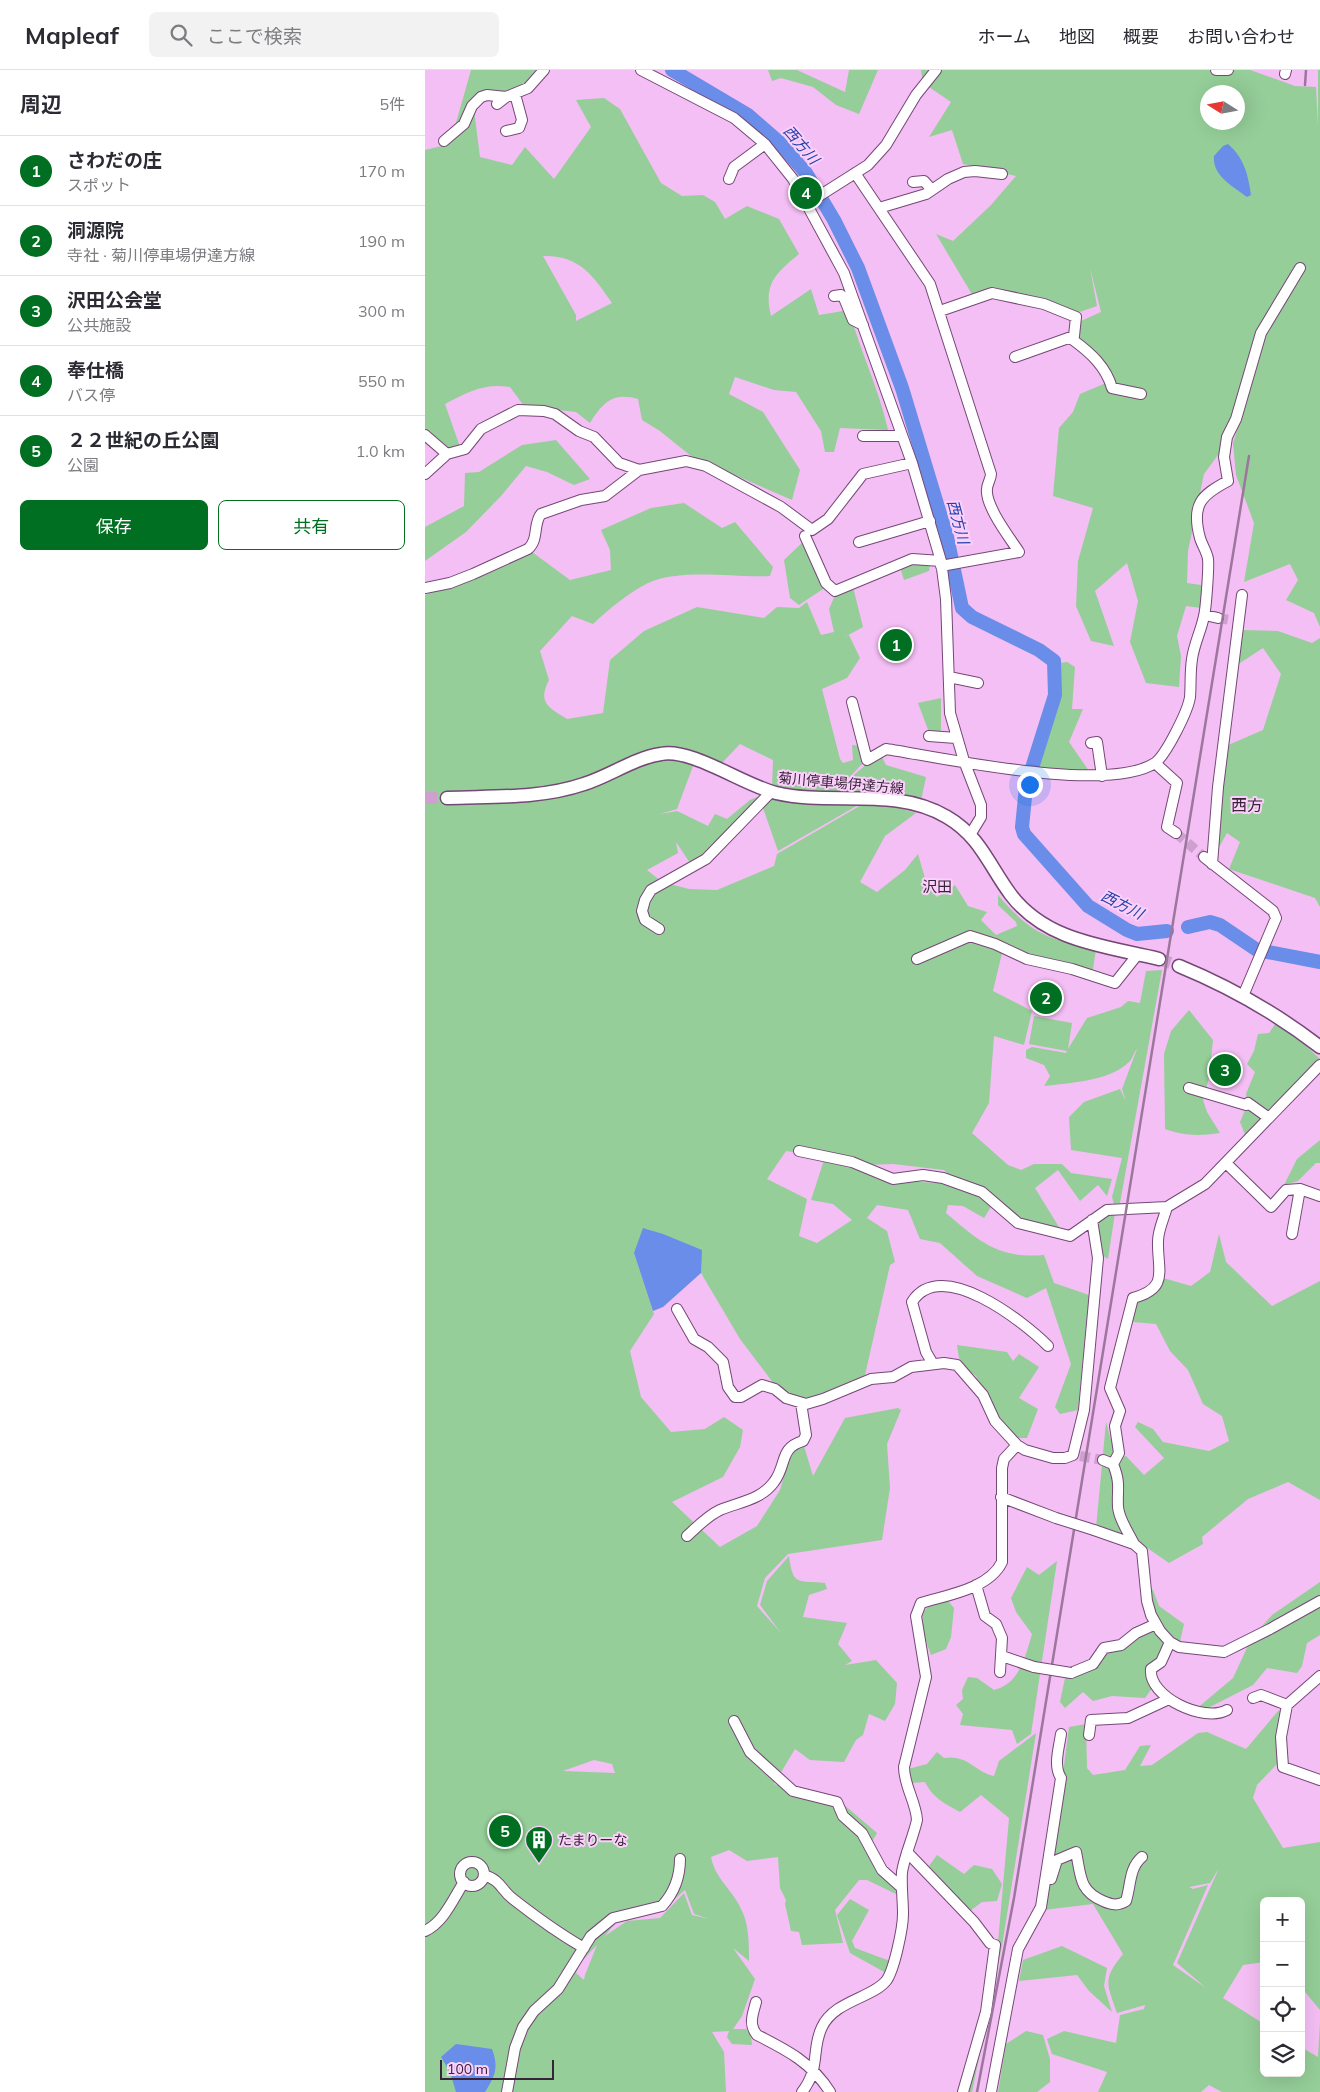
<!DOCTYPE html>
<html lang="ja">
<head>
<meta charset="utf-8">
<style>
  body { margin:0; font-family:Mulish,"Noto Sans JP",sans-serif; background:#f2f2f3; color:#2b2b33 }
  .controls { position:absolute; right:15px; bottom:15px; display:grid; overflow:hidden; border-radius:8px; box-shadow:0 5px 20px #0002 }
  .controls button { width:45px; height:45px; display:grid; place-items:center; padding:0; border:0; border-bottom:1px solid #e1e1e2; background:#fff; color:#2b2b33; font:25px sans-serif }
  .compass { position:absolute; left:775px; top:15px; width:45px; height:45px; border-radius:50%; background:#fff; box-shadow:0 5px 20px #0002; rotate:281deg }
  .scale { position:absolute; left:15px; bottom:12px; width:114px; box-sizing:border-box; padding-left:5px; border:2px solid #382439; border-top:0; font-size:14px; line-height:18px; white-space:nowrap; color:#382439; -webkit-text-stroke:4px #fbd0fb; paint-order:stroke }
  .you { position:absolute; left:604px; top:714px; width:18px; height:18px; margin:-12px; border:4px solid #fff; border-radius:50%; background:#1a73e8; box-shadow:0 0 0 8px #1a73e833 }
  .badge { display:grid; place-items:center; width:32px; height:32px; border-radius:50%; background:#006f21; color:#fff; font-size:16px; font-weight:700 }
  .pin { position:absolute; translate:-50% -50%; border:2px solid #fff; box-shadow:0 1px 5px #0006 }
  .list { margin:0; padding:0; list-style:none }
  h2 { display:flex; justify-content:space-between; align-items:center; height:65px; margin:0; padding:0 20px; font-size:21px }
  h2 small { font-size:16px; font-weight:400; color:#7c7c81 }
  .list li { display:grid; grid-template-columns:32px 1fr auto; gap:15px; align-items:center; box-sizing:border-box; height:70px; padding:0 20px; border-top:1px solid #e1e1e2 }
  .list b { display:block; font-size:19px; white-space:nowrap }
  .list p { margin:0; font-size:16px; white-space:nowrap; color:#7c7c81 }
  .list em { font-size:16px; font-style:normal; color:#7c7c81 }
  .actions { display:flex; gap:10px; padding:15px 20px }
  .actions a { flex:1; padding:11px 0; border:1px solid #006f21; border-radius:8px; text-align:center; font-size:18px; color:#006f21 }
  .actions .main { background:#006f21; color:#fff }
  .icon { flex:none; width:28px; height:28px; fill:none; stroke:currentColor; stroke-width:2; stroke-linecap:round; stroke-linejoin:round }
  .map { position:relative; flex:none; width:895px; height:2022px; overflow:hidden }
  header { display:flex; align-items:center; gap:30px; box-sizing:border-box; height:70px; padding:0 25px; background:#fff; border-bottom:1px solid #e1e1e2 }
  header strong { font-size:24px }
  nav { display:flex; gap:28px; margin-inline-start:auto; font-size:18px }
  .search { width:350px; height:45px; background:#f2f2f3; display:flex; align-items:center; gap:12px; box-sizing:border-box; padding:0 18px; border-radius:8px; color:#7c7c81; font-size:19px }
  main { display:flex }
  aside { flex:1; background:#fff }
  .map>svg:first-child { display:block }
  .green { fill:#95ce98; fill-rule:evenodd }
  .water { fill:#698de8 }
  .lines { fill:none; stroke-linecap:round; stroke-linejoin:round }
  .river { stroke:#698de8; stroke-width:14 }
  .minor-tunnel { stroke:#cea0cf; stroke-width:10; stroke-dasharray:10 5; stroke-linecap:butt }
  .major-tunnel { stroke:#cea0cf; stroke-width:12; stroke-dasharray:12 6; stroke-linecap:butt }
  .minor-casing { stroke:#754776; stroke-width:12 }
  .major-casing { stroke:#754776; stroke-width:15 }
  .minor { stroke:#fff; stroke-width:10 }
  .major { stroke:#fff; stroke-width:12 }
  .rail { stroke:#9c769c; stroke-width:2.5 }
  .minor-bridge-casing { stroke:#754776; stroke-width:12; stroke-linecap:butt }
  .minor-bridge { stroke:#fff; stroke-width:10 }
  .labels { text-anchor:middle; stroke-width:4; stroke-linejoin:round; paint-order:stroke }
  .street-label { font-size:14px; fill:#382439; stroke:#fbd0fb }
  .poi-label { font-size:14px; fill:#382439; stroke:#fbd0fb; text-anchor:start }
  .water-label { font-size:15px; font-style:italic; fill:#2443ac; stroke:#fbd0fb }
  .neighbourhood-label { font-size:15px; fill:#382439; stroke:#fbd0fb }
  .quarter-label { font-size:16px; fill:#382439; stroke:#fbd0fb }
</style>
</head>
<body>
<header>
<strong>Mapleaf</strong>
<div class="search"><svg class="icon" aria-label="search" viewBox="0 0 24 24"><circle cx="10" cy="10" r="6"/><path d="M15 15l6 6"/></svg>ここで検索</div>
<nav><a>ホーム</a><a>地図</a><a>概要</a><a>お問い合わせ</a></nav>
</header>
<main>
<aside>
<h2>周辺<small>5件</small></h2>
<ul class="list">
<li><span class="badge">1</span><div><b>さわだの庄</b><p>スポット</p></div><em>170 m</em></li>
<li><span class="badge">2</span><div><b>洞源院</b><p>寺社 · 菊川停車場伊達方線</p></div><em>190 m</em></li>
<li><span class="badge">3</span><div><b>沢田公会堂</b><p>公共施設</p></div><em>300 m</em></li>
<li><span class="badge">4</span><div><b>奉仕橋</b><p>バス停</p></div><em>550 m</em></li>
<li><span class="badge">5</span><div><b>２２世紀の丘公園</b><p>公園</p></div><em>1.0 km</em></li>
</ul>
<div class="actions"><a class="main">保存</a><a>共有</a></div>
</aside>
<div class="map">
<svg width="895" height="2022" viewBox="0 0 895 2022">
  <rect width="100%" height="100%" fill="#f4bff4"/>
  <path class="green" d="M46 0H116L111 11 48 32 55 87 87 95 100 77 129 109 166 57 151 30 179 28 195 39 236 113 257 126 278 125 290 132 300 149 322 136 354 149 374 184C351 203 338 214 346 246L386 219 394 245 424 240C435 281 454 319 463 360L415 358 409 382H400L396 361 371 322 349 320 310 307 304 324 338 342 375 400 367 430 266 386 235 361 217 350 213 329C188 322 178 332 165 353L151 342 99 336 85 317C59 313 43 322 20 334L35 377C21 384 9 367 0 358V80L25 74ZM118 186C154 185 168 205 187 233L151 251V245Z
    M343 0H372L420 22 424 0H453L434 44 411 35 388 17 356 8 347 11Z
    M496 0H825L870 16 891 17 893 56V0H895V557L889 543 861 530 873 510 865 494 819 512 829 453 811 405 808 373 816 349 822 297 801 374 779 404 763 481 762 513 776 515V538L761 536 752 566 756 586 754 617 721 613 705 572 713 531 702 493 670 521 689 576 666 571 651 536 653 491 668 438 628 426 634 358 648 342 655 324 681 313 653 269 656 251 676 242 665 198 672 236 652 243 623 232 548 226 511 164 528 171 566 135 591 106 538 94 527 60 504 67 526 32 498 13ZM782 22H812V52H782Z
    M131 370 165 409 149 415 122 402 101 396 76 426 41 462 0 491V457L39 436 40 403 54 402 97 375Z
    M259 433 297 458 310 452 348 497 345 506C309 508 256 498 223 513 203 523 184 539 168 554L147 546 115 581 124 610C112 633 124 638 142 649L178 643 185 590 219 561 272 537 339 548 352 537 374 538 382 532 396 565 409 562 404 539 411 523 428 517 438 557 418 568 424 565 435 588 422 608 397 619 415 689 418 693 428 690 427 675 436 676 440 691 417 715 443 693 456 685 461 695 501 707 496 731C445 720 398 725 347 719L348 690 315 674 295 695 271 688 252 739 235 744 252 741 283 756 290 744 302 749 325 730 337 725 267 796 251 772 253 783 222 800 237 812 264 819 292 820 349 796 352 784 438 734 470 737 491 743 460 766 435 812 452 822 480 800 493 784 502 815 512 827 530 815 543 836 562 842 556 850 571 865 592 856 591 852 573 835V825C606 864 622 869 671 879L667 906 567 872 570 866 565 872 578 879 568 921 607 941 599 975 569 966 564 1033 547 1063 583 1095 596 1100 609 1094H637L646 1103 687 1109 682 1126 673 1115 655 1131 633 1100 610 1118 637 1162 593 1150 575 1130 559 1119 530 1111 519 1100 468 1094 439 1095 463 1110 529 1114 569 1132 559 1148 538 1136 523 1135 521 1143C554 1171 573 1189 619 1185L629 1213 664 1225 653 1340 635 1344 630 1337 646 1294 621 1218 602 1228 552 1206 515 1173 495 1169 483 1140 452 1135 442 1148 462 1161 470 1192 465 1195 440 1305 413 1321 379 1331 349 1314 315 1269 276 1203V1180L222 1159 209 1183 229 1244 205 1281 216 1327 246 1362 280 1359 299 1347 318 1360 315 1377 298 1407 247 1432 295 1477 332 1456 355 1420 366 1382 379 1376 388 1406 420 1348 473 1338 476 1340 462 1374 465 1418 457 1470 363 1484 340 1508 332 1536 356 1563 335 1535 342 1511 364 1486C368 1517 373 1510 400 1513L402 1519 384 1525 378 1547 422 1553 413 1574 427 1591 420 1595 451 1590 472 1613 470 1634 460 1651 444 1644 438 1665 431 1670 419 1692 385 1690 370 1679 349 1714 418 1734 452 1763 445 1775 472 1816 471 1824 442 1810H434L410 1840 418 1873 377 1875 374 1862 366 1861 360 1834 361 1830 355 1818 353 1787 322 1791 304 1780 286 1787C290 1809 309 1821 317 1841 324 1855 324 1875 324 1891L308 1878 330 1909 317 1946 308 1959H321L326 1964 327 1975 307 1974 302 1967 304 1961 287 1962 299 1982 301 2022H0V525L69 501 103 479 145 510 186 500 185 480 176 460 226 438ZM361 1081 400 1087 386 1130 408 1134 427 1150 392 1173 374 1166 382 1129 342 1109ZM169 1690 187 1694 190 1703 138 1701ZM260 1820 269 1844 284 1849 267 1845 259 1823 235 1848 202 1851 180 1866 190 1853 236 1841ZM172 1875 160 1905 159 1910 151 1903 156 1892Z
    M380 470 401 517 374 535 365 528 359 490Z
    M493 491 505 493 504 501 479 510 475 497Z
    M815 560 853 561 887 573 895 568V837L890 828 804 799 815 772 802 763 788 788 801 676 838 660 856 604 838 578 812 595Z
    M642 592 650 597 647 639H658L644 672 664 701 613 698 618 669 632 625 634 593Z
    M516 628V665H505L493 633Z
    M348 725 435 734 353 781 337 735Z
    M737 900 695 1133 689 1134 687 1127 697 1088 646 1080 644 1047 659 1032 695 1019 701 1031 697 1019 712 979C709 982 708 988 704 992 686 1011 643 1013 619 1016L625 1006 619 995 601 988V980L607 977 641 983 642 981 604 974 609 946 647 953 643 979 662 948 696 937 703 931 715 933 721 901Z
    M764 940 788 970 784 1008 778 1030 782 1042 795 1063C774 1066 760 1066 740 1059L739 984 746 961Z
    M853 950 895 989 845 1038 821 1067 815 1052 823 1033 821 1024 830 1002 822 994 829 981 833 964 844 963Z
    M895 1070V1093H891L873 1111 859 1115 872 1089Z
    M690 1143 683 1189 677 1185 671 1156 681 1145Z
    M794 1164 801 1192 847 1236 895 1211V1430L863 1412 823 1429 777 1467 778 1474 744 1493 705 1466 671 1458 681 1352 691 1389 701 1386 719 1405 739 1388 710 1357 713 1352 728 1359 738 1372 784 1381 804 1371 797 1346 778 1334 763 1300 745 1281 731 1254 708 1252 710 1231 738 1208 766 1216 785 1202Z
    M532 1275 582 1282 588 1291 594 1284 614 1297 594 1328 613 1339 602 1368H593L569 1344 551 1306 535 1294Z
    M632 1491 606 1664 592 1674 587 1660 535 1655 538 1644 531 1635 538 1629 537 1620 543 1607 552 1608 569 1620C594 1614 600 1588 607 1564L591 1542 586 1528 602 1497 614 1505Z
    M895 1512V1565L882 1573 877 1596 872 1603 842 1598 828 1615 781 1639 770 1640 808 1608 827 1567 847 1545Z
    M723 1519 728 1520 734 1536 759 1554 755 1572 746 1565 735 1591 722 1601 728 1617 720 1628 687 1626 668 1631 658 1622 640 1638 635 1632 640 1608 664 1601 681 1581 734 1556Z
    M515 1531 524 1532 529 1538 526 1567 521 1579 506 1585C502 1574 492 1549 501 1539 504 1535 511 1534 515 1531Z
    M859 1639 852 1694 832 1715 828 1728 858 1778 895 1772V1940L876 1917V1831H839V1892L818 1895 798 1928 839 1954V2003H876V1977L893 1987 895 1952V2022H797L784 2015 776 2022H673L682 2002 627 1984 622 1969 639 1961 691 1973 695 1945 719 1939 720 1935 692 1943C682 1913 677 1910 698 1884L668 1834 619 1840 642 1708 638 1703 644 1657 661 1654 662 1698 668 1705 700 1700 715 1676 726 1675 715 1696 727 1695 773 1663 782 1662 821 1679 853 1641ZM794 1798 752 1893 781 1918 748 1895 783 1815 768 1819 764 1817 785 1813Z
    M611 1663 577 1876 547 2022H542L573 1872 584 1748 556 1725 535 1742C520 1734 507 1727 500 1712L485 1713 483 1699 502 1694 512 1682 519 1688C543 1684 550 1702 569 1706L574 1691Z
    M512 1785 539 1804 549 1795 567 1799 577 1814 572 1831 557 1832 545 1841 504 1796Z
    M425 1829 444 1840 427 1871 430 1878 465 1891 461 1903 425 1883 412 1845Z
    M637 1876 682 1898 679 1916 687 1942 664 1921 652 1905 594 1911 598 1890Z
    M601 1961 618 1965 625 1989V2012L612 2022H573L581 1974Z"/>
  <path class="water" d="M803 74C819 88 823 104 826 125L822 127C809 117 787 106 789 86L798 76Z
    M218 1158 238 1164 277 1180 276 1203 238 1237 228 1241 209 1183Z
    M31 1974 67 1979C74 1998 70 2006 60 2022H31L25 2002 16 1987Z"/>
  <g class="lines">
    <path class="river" d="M247 0 323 45 354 72 381 103 409 150 433 198 477 318 522 467 537 538 547 547 614 580 629 591 630 625 601 717 597 757 599 764 663 836 702 860 712 864 742 861
      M763 857 785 852 795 855 832 880 895 892"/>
    <path class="minor-tunnel" d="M793 548 805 550
      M751 763 779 787
      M655 1386 678 1390"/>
    <path class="major-tunnel" d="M0 728H22
      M734 889 754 896"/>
    <defs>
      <path id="minor" d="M216 0 309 48 340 74 368 109 419 203 487 393 516 491 521 529 525 643 539 691 556 735V747L545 765
        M791 0H803
        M860 4 861 0
        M72 34 81 27 103 18 119 0
        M81 61 94 58 97 50 90 24
        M19 71 39 54 47 36 56 27 62 25 81 27
        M430 103 505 214 566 404C566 409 562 414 562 419 560 436 585 468 594 482L516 496
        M304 109 309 97 340 74
        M488 112 499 111 507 120
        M383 133 443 95 461 75 491 25 511 0
        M454 138 501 124 523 109 539 102 550 101 577 104
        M409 226 416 225 419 228 428 250 438 255
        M515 241 567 223 619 234 651 247 649 266 590 287
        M649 266 648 270C666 283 681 297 687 318L716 324
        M0 365 22 384 40 379 56 359 93 340 119 341 130 344 154 361 169 367 194 393 214 400 261 391 281 396 356 437 387 460 403 449 438 404 487 393
        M438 366H477
        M0 404 22 384
        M380 466 401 513 410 521 487 489 516 491
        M434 472 505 451
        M0 518 25 513 48 504 103 479C114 470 108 453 116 444L156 430 180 426 214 400
        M780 545 793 548
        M524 607 553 613
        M427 632 442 690 461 679C519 688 682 724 730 693 741 685 763 641 765 627 766 615 765 602 767 589 769 574 776 561 779 546 781 538 784 497 783 489 782 482 777 475 775 468 766 435 776 425 803 411L799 387 802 367 811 349 836 263 875 198
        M504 666 531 668
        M666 673 672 672 677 706
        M730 693 752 713 742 757 751 763
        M779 787 848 841 851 848 818 926
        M787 794 793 717 817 525
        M234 859 220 850 217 841 220 830 226 820 281 789 346 722
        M492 889 545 866 570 874 602 889 647 899 690 913 713 884
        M764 1018 821 1035 823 1033 844 1048
        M374 1081 427 1092 468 1109 498 1105 518 1108 557 1122 593 1153 645 1166 682 1140 742 1137 780 1114 895 995
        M801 1093 846 1137 861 1120 875 1119 895 1126
        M867 1164 875 1119
        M252 1239 269 1269 283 1277 298 1292 303 1317 310 1327H316L337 1315 350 1319 361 1328 381 1334 398 1329 446 1309 468 1307 486 1297 519 1293 532 1295 558 1325 570 1351 592 1375 600 1380 628 1388H640L648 1385 659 1340 673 1188 667 1150
        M508 1294 501 1282 487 1232C516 1186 599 1252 623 1276
        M678 1390 688 1394
        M576 1427 631 1448
        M669 1460 709 1474 717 1481 722 1531 726 1545 735 1561 745 1572 754 1577 799 1582 845 1559 895 1531
        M262 1466C272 1457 282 1446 295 1440 314 1432 336 1430 349 1412 362 1395 354 1378 378 1371L381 1365 376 1333
        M709 1474C704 1463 694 1450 693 1437 692 1419 696 1414 688 1394L694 1383 690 1356 695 1341 685 1318 708 1228C745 1218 732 1200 733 1171 733 1160 739 1148 742 1137
        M551 1515 560 1546 571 1554 577 1568 575 1602
        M745 1572 736 1592 726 1599C723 1627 779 1653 802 1640
        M577 1586 609 1597
        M646 1603 668 1594 679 1578 696 1575 711 1563 731 1554
        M895 1606 862 1635 856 1667 858 1697 895 1710
        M828 1628 836 1625 862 1635
        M309 1651 325 1682 368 1721 412 1732 418 1746 437 1763 457 1800 476 1817
        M664 1665 666 1650 703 1648 744 1629
        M482 1782 549 1852 565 1873 570 1875 561 1942 538 2022
        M35 1804a12 12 0 1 1 24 0a12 12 0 1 1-24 0Z
        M59 1805C77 1811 75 1819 88 1829 111 1847 133 1863 159 1878
        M626 1809 632 1790 651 1782C656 1806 654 1821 678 1831 687 1835 693 1836 701 1831 706 1815 704 1798 717 1787
        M0 1861C19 1852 28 1829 39 1812
        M331 1932C328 1944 323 1954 332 1965 362 1980 387 1993 405 2022
        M82 2022 90 1978 98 1957 109 1941 133 1919 166 1866 188 1848 237 1836C249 1823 255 1806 255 1789
        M377 2022C396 1998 386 1979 397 1957 409 1931 447 1928 461 1911 469 1901 478 1858 478 1844 478 1830 476 1816 477 1802 480 1784 488 1768 492 1750 491 1732 479 1716 479 1697L501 1607 491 1546 496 1533C522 1525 564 1519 577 1492V1398L579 1389 592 1375
        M566 2022 593 1879 616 1837 636 1708C628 1696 634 1678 636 1664"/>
      <path id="major" d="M22 728C67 726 115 729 159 714 185 706 209 688 236 684 267 678 318 715 351 723 406 736 470 716 522 747 556 767 564 796 586 825 622 872 681 876 734 889
        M754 896C805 917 851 943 895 977"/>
    </defs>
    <use href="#minor" class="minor-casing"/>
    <use href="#major" class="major-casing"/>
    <use href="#minor" class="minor"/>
    <use href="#major" class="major"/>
    <path class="rail" d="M880 15 881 0
      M552 2022 589 1828 824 386"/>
    <defs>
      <path id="minor-bridge" d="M631 1448 669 1460
        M609 1597 646 1603"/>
    </defs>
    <use href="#minor-bridge" class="minor-bridge-casing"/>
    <use href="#minor-bridge" class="minor-bridge"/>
  </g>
  <defs>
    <symbol id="building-pin" viewBox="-11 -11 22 30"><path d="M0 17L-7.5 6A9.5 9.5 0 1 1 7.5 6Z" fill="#006f21" stroke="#fbd0fb"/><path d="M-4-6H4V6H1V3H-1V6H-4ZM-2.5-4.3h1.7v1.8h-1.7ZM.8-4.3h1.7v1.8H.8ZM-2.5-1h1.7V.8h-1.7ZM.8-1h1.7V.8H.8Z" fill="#fff"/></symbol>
  </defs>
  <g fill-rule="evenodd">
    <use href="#building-pin" x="98" y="1754" width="32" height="43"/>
  </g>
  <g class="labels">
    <g class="street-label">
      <text transform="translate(416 713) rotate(5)" y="5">菊川停車場伊達方線</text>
    </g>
    <g class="poi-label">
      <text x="133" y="1775">たまりーな</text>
    </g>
    <g class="water-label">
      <text transform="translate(376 75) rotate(49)" y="5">西方川</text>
      <text transform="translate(533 452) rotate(75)" y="5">西方川</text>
      <text transform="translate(697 835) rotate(27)" y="5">西方川</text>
    </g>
    <g class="neighbourhood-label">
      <text x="512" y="822">沢田</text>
    </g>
    <g class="quarter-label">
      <text x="822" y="741">西方</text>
    </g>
  </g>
</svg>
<div class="controls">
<button>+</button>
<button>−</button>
<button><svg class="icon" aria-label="locate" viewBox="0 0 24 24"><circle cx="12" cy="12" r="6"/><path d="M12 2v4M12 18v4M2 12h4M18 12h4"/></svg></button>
<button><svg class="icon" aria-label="layers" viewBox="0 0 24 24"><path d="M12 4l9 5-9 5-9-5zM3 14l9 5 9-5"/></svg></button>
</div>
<svg class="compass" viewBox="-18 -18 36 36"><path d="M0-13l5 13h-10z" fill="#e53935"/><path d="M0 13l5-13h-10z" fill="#7c7c81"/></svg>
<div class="scale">100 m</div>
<div class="you"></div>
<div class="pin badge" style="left:471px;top:575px">1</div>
<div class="pin badge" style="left:621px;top:928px">2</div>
<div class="pin badge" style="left:800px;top:1000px">3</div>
<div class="pin badge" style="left:381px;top:123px">4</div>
<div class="pin badge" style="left:80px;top:1761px">5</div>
</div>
</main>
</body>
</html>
